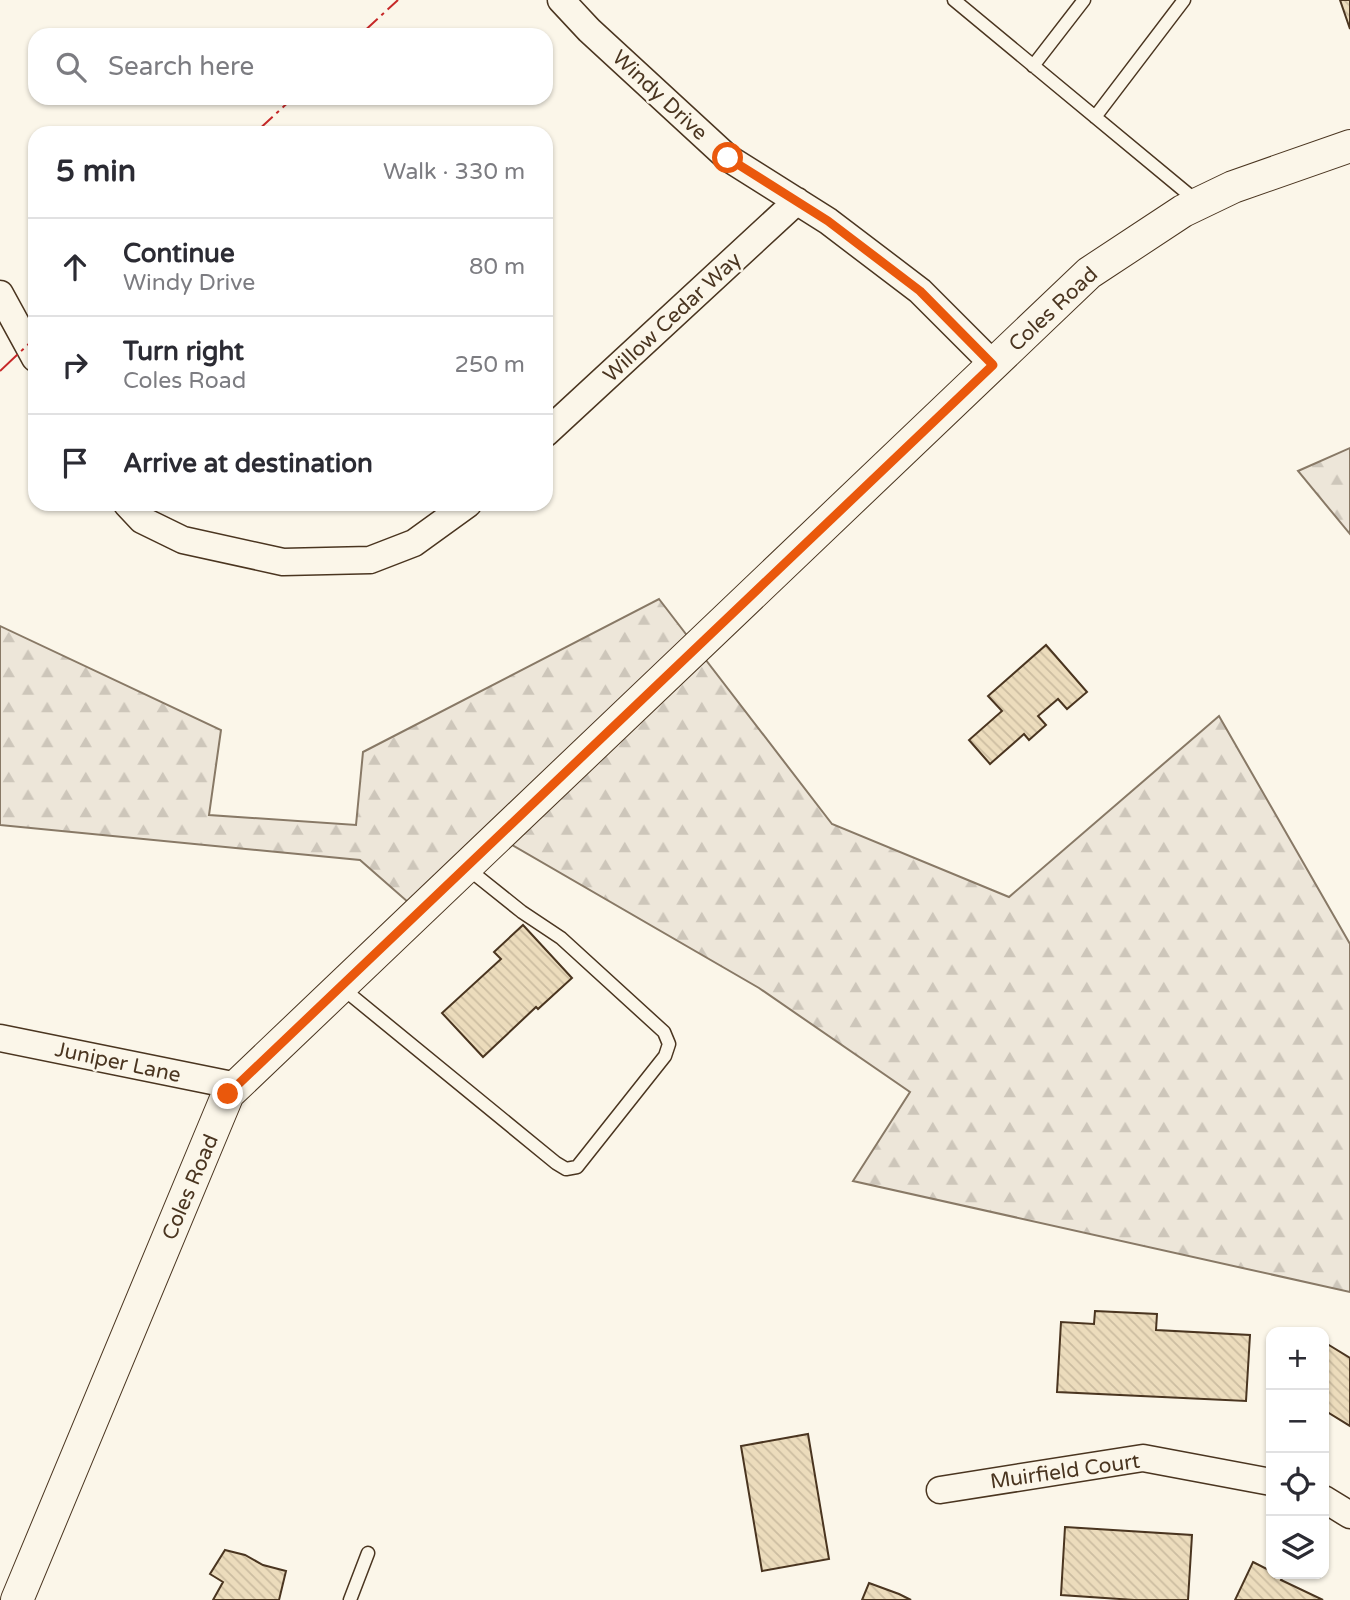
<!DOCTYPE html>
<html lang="en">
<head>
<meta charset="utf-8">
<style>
  body { margin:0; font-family:"Varela Round",sans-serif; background:#f7f7f7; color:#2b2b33 }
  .controls { position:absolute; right:21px; bottom:21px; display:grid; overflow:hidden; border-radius:14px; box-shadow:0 2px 5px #0004 }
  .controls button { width:63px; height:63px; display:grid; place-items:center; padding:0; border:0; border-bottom:2px solid #e1e1e2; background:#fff; color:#2b2b33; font:35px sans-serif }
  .stop { position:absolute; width:21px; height:21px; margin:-16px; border:5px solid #ea580c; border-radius:50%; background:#fff }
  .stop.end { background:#ea580c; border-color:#fff; box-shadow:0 2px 7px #0008 }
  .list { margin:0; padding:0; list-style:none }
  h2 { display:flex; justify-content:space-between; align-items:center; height:91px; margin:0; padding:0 28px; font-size:30px }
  h2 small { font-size:23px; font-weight:400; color:#7c7c81 }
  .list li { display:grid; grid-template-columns:46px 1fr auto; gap:21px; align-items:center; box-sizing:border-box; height:98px; padding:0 28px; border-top:2px solid #e1e1e2 }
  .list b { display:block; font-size:26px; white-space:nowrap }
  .list p { margin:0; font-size:23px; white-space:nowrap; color:#7c7c81 }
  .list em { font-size:23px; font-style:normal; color:#7c7c81 }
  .icon { flex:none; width:38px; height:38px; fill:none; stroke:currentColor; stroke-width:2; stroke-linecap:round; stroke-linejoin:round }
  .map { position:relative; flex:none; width:1350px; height:1600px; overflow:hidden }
  .search { position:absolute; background:#fff; box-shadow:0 2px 5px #0004; left:28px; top:28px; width:525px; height:77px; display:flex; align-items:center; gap:18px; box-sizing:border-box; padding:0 24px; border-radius:21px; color:#7c7c81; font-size:26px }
  .panel { position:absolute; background:#fff; box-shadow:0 2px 5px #0004; left:28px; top:126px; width:525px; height:385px; border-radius:21px }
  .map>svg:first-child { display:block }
  .forest { fill:url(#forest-firs); stroke:#887966; stroke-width:2 }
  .building { fill:url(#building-back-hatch); stroke:#4a3520; stroke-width:2 }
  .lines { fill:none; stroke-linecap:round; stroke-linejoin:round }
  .service-casing { stroke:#4a3520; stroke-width:15 }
  .minor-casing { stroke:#4a3520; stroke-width:29 }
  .tertiary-casing { stroke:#4a3520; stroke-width:34 }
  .service { stroke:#fbf6e9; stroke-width:12 }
  .minor { stroke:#fbf6e9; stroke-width:26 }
  .tertiary { stroke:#fbf6e9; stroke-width:32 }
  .power { stroke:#c62828; stroke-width:2; stroke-dasharray:24 5 3.5 5; stroke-linecap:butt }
  .route { stroke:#ea580c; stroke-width:9 }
  .labels { text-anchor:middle; stroke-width:5; stroke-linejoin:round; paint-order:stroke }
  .street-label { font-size:21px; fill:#4a3520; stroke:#fbf6e9 }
</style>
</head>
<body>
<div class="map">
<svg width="1350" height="1600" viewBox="0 0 1350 1600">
  <defs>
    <pattern id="forest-firs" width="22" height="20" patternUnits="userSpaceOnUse" patternTransform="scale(1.75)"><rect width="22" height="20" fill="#ede6d9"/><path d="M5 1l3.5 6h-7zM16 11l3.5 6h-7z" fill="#cdc6ba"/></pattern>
    <pattern id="building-back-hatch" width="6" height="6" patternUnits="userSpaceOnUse" patternTransform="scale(1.75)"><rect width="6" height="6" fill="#ecdcbc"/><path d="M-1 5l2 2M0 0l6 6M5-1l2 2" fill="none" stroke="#ccbda1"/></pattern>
  </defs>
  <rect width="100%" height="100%" fill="#fbf6e9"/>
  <path class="forest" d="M1350 448V534L1298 471Z
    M659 599 832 824 1009 897 1219 716 1350 944V1292L853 1181 910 1092 759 988 493 834 417 910 360 860 0 825V626L221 730 209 815 356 825 363 752Z"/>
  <path class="building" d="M1340 0H1350V29Z
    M1046 645 1087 692 1067 709 1058 699 1038 716 1046 725 1029 740 1024 734 990 764 969 740 1002 711 988 696Z
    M523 925 572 978 538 1009 536 1007 483 1057 442 1013 501 959 494 952Z
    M1095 1311 1157 1314 1156 1330 1250 1335 1246 1401 1057 1392 1061 1322 1094 1324Z
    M1324 1342 1350 1358V1426L1324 1410Z
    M808 1434 829 1559 762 1571 741 1446Z
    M1065 1527 1192 1535 1188 1600H1134L1061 1595Z
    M225 1550 245 1555 263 1565 286 1571 279 1600H213L223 1582 210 1574Z
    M1253 1562 1271 1571V1574L1283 1576 1281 1580 1323 1600H1235Z
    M869 1583 899 1594 911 1600H862Z"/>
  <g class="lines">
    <defs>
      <path id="service" d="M954 0 1199 203
        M1033 66 1084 0
        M1095 117 1184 0
        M341 987 556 1163 566 1169 577 1167 665 1056 669 1044 664 1032 561 938 522 912 467 868
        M350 1600 368 1553"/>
      <path id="minor" d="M561 0 589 30 728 158 828 221 920 291 993 364
        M0 294 35 358
        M546 433 797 201
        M127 504 142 520 183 540 283 562 370 560 414 543 468 504
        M0 1038 237 1086
        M940 1490 1143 1458 1271 1482
        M1324 1499 1350 1515"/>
      <path id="tertiary" d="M17 1600 228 1094 1089 273 1183 211 1233 187 1350 146"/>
    </defs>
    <use href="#service" class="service-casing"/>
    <use href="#minor" class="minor-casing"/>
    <use href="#tertiary" class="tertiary-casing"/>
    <use href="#service" class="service"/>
    <use href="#minor" class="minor"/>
    <use href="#tertiary" class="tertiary"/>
    <path class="power" d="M360 35 398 0
      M255 133 293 98
      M0 371 35 338"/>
  </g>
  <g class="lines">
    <path class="route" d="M228 1094 993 365 920 291 828 221 728 158"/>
  </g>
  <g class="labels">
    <g class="street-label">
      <text transform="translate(660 95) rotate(43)" y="7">Windy Drive</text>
      <text transform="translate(1053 309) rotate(-43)" y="7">Coles Road</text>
      <text transform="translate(672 317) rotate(-43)" y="7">Willow Cedar Way</text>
      <text transform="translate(118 1062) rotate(12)" y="7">Juniper Lane</text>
      <text transform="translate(190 1187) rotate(-67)" y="7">Coles Road</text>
      <text transform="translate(1065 1471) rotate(-8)" y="7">Muirfield Court</text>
    </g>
  </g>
</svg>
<div class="controls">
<button>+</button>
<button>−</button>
<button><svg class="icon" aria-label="locate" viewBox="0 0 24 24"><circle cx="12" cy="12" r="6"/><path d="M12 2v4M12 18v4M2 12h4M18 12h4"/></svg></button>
<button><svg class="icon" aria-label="layers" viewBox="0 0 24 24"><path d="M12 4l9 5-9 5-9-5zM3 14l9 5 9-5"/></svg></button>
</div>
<div class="stop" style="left:728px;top:158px"></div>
<div class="stop end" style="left:228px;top:1094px"></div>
<div class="search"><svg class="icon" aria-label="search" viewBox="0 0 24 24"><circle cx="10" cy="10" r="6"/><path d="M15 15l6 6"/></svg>Search here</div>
<section class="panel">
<h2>5 min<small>Walk · 330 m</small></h2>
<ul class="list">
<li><svg class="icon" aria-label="ahead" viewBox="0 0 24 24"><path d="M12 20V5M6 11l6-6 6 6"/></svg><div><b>Continue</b><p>Windy Drive</p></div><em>80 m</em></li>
<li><svg class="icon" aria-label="right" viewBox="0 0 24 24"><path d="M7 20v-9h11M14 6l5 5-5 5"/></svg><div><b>Turn right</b><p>Coles Road</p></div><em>250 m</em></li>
<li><svg class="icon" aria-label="arrive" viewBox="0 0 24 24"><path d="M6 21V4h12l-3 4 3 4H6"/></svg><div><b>Arrive at destination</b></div></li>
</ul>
</section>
</div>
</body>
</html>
